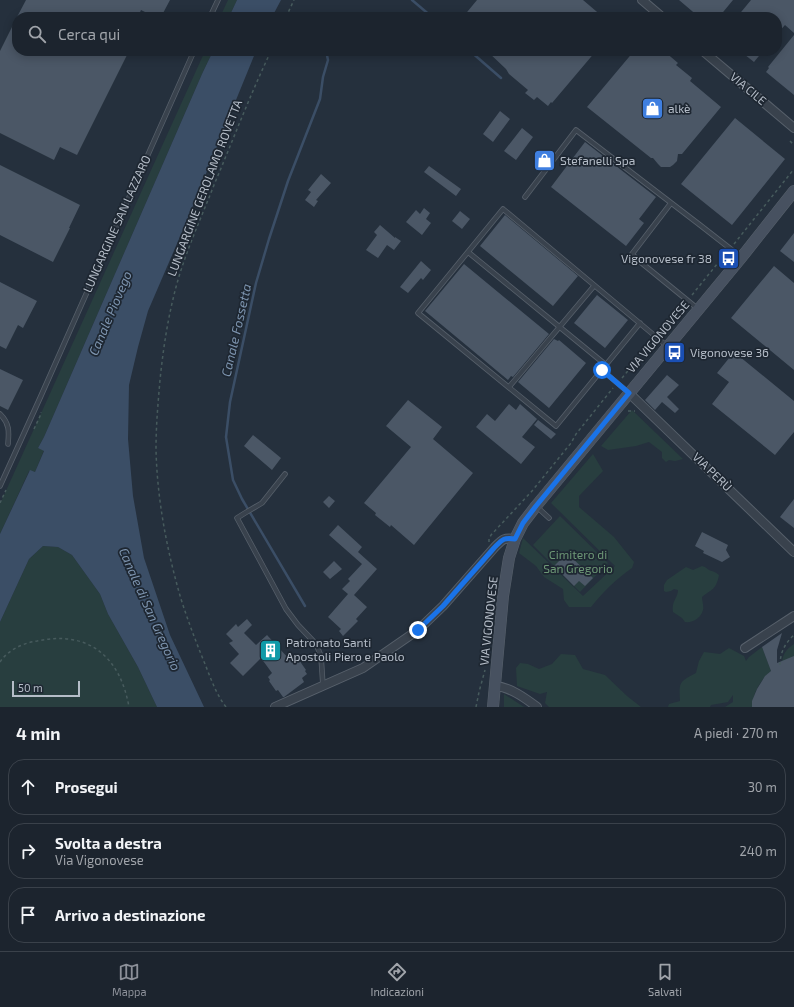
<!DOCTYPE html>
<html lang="it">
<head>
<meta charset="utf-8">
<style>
  body { margin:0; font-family:"Exo 2",sans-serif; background:#29303a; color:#f1f3f6 }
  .scale { position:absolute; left:12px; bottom:10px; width:68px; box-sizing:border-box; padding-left:4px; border:2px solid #b5bdc8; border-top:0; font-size:11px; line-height:14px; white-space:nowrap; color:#b5bdc8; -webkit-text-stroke:3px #1e2732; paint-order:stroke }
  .stop { position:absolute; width:12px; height:12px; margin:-9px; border:3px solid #1a73e8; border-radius:50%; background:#fff }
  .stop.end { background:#1a73e8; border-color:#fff; box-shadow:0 1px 4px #0008 }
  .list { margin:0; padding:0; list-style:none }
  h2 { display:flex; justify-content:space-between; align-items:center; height:52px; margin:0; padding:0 16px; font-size:17px }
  h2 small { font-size:13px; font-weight:400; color:#a0a4aa }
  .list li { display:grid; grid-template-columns:26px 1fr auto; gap:12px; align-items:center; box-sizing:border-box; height:56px; margin:0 8px 8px; padding:0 8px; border:1px solid #3a414a; border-radius:16px }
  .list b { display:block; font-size:15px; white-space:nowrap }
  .list p { margin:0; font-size:13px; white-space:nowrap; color:#a0a4aa }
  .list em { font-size:13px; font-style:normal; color:#a0a4aa }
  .icon { flex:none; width:22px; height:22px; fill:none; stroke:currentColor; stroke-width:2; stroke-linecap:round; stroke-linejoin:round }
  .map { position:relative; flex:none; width:794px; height:707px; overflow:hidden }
  .search { position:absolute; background:#1c242e; box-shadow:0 2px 10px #0003; left:12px; right:12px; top:12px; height:44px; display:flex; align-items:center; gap:10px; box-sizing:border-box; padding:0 14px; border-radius:16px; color:#a0a4aa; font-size:15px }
  .sheet { height:244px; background:#1c242e }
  nav { display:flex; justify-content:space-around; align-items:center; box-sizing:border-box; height:56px; border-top:1px solid #3a414a; background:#1c242e; font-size:11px; color:#a0a4aa }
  nav a { display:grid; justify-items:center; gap:2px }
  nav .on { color:#8c9099 }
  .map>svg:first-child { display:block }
  .green { fill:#283e3f }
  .water { fill:#3b4e66 }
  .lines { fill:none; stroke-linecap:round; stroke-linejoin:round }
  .stream { stroke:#3b4e66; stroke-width:2.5 }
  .building { fill:#4b5766 }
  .lane-casing { stroke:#57606b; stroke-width:5.5 }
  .street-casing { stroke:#57606b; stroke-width:10 }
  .secondary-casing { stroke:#57606b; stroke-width:12 }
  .path { stroke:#475b5d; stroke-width:1.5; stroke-dasharray:3 3; stroke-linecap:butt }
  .lane { stroke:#39424d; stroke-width:4 }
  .street { stroke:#39424d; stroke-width:8 }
  .secondary { stroke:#475160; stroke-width:11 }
  .route { stroke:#1a73e8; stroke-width:5 }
  .labels { text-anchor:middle; stroke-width:3.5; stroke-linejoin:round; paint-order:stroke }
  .street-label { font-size:12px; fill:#b5bdc8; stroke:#1e2732 }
  .poi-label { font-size:12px; fill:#b5bdc8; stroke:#1e2732; text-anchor:start }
  .park-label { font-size:12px; fill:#6d9876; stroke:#1e2732 }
  .water-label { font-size:13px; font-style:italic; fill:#7d94af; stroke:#1e2732 }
</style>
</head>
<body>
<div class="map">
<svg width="794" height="707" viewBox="0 0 794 707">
  <rect width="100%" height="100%" fill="#25303d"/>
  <path class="green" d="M228 0H237L229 17H220Z
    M205 51H213L202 74 44 437 38 448 44 450 35 472 29 471 0 534V504Z
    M632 410 683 459 675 461 669 460 666 462 662 458V452L649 442 636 446 608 450 601 446Z
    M593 454 603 471 579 496V507L614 537 634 562 632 568C616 579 603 592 591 607H569L564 600 563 589 544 577 536 566 519 553 523 538 583 596 615 566 551 503Z
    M560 516 608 563 580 592 533 545Z
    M43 546 58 547 72 555 100 594 108 614 138 667 157 707H0V622L29 559Z
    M702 566C706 567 706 568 709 570 714 572 714 571 719 575 716 590 712 589 702 597 702 601 704 606 703 610 701 618 693 623 685 622L682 618 673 612C671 601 678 598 678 590L674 589 671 591 666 592 664 591V585L667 580 686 567 693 570Z
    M794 644V658L782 664C782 655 786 649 794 644Z
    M762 647 771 671C760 680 753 693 752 707H725L733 702V695L728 702 711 705 710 707H668L669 704 680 701C679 682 679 682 696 673L699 661 704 652 720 654 729 648 744 656 746 661 749 657Z
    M561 654 575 655 583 669 605 675 627 696 641 707H549L545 703 547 692 540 694 517 686 516 668 520 663 528 664 539 669 552 664Z
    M504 694 524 707H504Z"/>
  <path class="water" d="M237 0H281L272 17H229Z
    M213 51H256L185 225 148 311 138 347 129 385 128 439 133 496 144 558 170 635 204 707H157L138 667 108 614 100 594 72 555 58 547 43 546 29 559 0 622V534L30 470 35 472 44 451 38 448 44 437 202 74Z"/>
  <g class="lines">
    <path class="stream" d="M412 0 432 17
      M470 51 501 78
      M305 606 242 499 233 480 226 437 230 402 256 283 269 239 288 181 320 99 323 77 328 60 326 51"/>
  </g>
  <path class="building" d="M26 0H170L161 17H155L141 10 138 17H17Z
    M477 0H583L603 17H463Z
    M679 0H733L719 17H699Z
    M751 0H794V33L785 25 777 34V17H737Z
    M17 17V51H129L77 155 60 147 54 160 0 133V51Z
    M794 35V95L766 72 769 68 768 67Z
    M487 51H596L552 103 551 102 548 106 537 97 534 100 525 93 528 90 509 74 506 69Z
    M634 51H664L678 63 676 65 692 78 690 81 721 107 682 154H678L677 161 673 165 670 167H661L658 164 653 158H651L587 107Z
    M740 51H763L754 62Z
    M500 111 510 119 493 142 483 134Z
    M735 118 785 159 732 225 681 184Z
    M522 128 533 137 516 160 504 151Z
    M585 142 656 197 639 219 644 223 626 246 551 187Z
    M0 165 80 205 69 228H70L53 262 0 235Z
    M429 166 461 189 456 196 424 172Z
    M321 174 331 183 316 200 318 201 314 207 305 200 311 192 308 190Z
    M424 208 430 213 426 219 431 223 422 235 406 222 416 210 420 214Z
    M460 211 470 219 462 229 452 221Z
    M505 215 578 276 553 306 480 246Z
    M380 225 395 238V237L401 241 394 250 387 245 378 258 366 250 377 235 374 232Z
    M794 233V262L780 251Z
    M421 261 431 270 423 280 421 278 408 293 400 287Z
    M464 264 549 334 513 377 511 376 508 380 425 311Z
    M774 266 794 283V370L731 318Z
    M0 282 37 301 23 328 18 325 6 349 0 346Z
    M597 295 628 320 605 348 574 323Z
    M554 339 558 341 559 340 586 363 549 408 518 382Z
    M734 352 794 401V432L775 455 712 404 729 382 717 373Z
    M0 369 23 380 8 410 0 406Z
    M667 375 679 385 667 397 679 409 675 413 662 402 655 410 645 400Z
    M408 400 442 427 433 439 473 473 414 545 391 525 390 527 375 515 376 513 364 503 411 447 386 426Z
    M509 404 516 410 520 404 537 419 522 437 535 447 521 464 476 427 487 414 495 421Z
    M538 420 556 434 551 439 534 425Z
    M253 435 281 458 272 470 244 446Z
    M329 496 335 501 329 508 323 502Z
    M794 499V528L780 517Z
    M338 525 362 547 358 552 377 569 354 595 367 607 356 619 358 621 343 636 339 631 341 629 328 617 348 594 342 589 350 581 348 579 362 564 329 535Z
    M702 532 728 545 726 550 730 557 722 562 703 553 704 551 695 546Z
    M567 553 593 578 585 586 579 581 574 586 554 566Z
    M334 561 342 569 330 579 323 572Z
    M247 619 252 625 244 633 256 645 267 635 290 660 294 657 297 661 299 660 306 670 305 671 307 674 302 678 304 682 284 697H283L278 690 276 691 269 681 270 680 268 677 272 673 261 658 243 676 230 663 239 654 229 643 233 641 226 634 236 624 238 627Z
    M782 633 777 650V663L794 656V707H752V701L757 689 765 676 771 671 762 647Z"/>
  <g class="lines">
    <defs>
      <path id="lane" d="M210 17 218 0
        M525 197 576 130 700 225 741 257
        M671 203 632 254 638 260 698 309
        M468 252 606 365
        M640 323 556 426 418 313 503 209 667 346
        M602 370 629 393
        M509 387 594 286
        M0 414C10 424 9 432 8 444
        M285 474 262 503 245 513 237 518 286 609 298 625 316 644 321 656 323 686
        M0 486 40 398 194 51
        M536 506 549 518"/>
      <path id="street" d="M642 0 662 17
        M703 51 794 128
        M629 393 794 552
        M745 648 794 616
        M495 686C510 687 525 698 537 707
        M275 707 363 668 418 630 443 606 494 548C502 540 503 537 515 539"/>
      <path id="secondary" d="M493 707 503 596 509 558 515 539 523 523 536 506 741 258 794 191"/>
    </defs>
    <use href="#lane" class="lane-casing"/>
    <use href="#street" class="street-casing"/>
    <use href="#secondary" class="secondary-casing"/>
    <path class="path" d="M286 17 294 0
      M790 141 794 145
      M734 244 794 169
      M692 295 726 253
      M661 332 683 306
      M622 378 652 342
      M628 411H635
      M34 429 41 414V412
      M0 503 6 490
      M489 542V539L491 535 532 491 571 443 576 434 613 388
      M0 662C8 650 23 643 37 641 88 630 120 656 129 707
      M780 665C780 653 785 643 794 635
      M226 707C216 694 211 679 205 664 196 642 188 621 181 599 167 551 157 499 156 449 156 426 158 403 160 380 163 351 167 323 174 295 183 257 200 221 214 185 233 140 250 95 271 51
      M476 707 479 692 485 670"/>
    <use href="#lane" class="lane"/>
    <use href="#street" class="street"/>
    <use href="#secondary" class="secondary"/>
  </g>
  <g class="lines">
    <path class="route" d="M418 630 443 606 494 548C502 540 503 537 515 539L523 523 536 506 629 393 602 370"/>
  </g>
  <defs>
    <symbol id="shop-square" viewBox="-11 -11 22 22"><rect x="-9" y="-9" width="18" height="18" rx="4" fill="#3f7fe0" stroke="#1e2732"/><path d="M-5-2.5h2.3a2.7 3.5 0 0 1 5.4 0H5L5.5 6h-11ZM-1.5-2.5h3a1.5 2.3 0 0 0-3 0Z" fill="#fff"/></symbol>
    <symbol id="bus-square" viewBox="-11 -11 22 22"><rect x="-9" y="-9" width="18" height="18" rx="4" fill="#1a4fb4" stroke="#1e2732"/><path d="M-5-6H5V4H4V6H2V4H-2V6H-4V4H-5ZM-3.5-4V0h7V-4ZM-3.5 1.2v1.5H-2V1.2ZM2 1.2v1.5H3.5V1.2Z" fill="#fff"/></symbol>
    <symbol id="building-square" viewBox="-11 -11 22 22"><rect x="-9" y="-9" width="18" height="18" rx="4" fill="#0f9aa8" stroke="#1e2732"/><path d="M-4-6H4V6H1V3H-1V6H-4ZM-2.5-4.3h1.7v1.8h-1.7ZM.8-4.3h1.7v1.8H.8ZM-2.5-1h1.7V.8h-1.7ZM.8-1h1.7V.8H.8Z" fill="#fff"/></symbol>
  </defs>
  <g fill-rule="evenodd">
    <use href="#shop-square" x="640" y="96" width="25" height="25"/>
    <use href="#shop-square" x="532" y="148" width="25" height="25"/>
    <use href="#bus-square" x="716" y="246" width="25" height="25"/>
    <use href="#bus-square" x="662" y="340" width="25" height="25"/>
    <use href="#building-square" x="258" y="638" width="25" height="25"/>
  </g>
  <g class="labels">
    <g class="street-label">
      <text transform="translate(748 89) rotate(40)" y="4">VIA CILE</text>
      <text transform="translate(205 188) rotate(-69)" y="4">LUNGARGINE GEROLAMO ROVETTA</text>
      <text transform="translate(117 224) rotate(-66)" y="4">LUNGARGINE SAN LAZZARO</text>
      <text transform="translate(658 337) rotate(-50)" y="4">VIA VIGONOVESE</text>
      <text transform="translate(712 472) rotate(44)" y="4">VIA PERÙ</text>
      <text transform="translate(489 621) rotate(-84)" y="4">VIA VIGONOVESE</text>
    </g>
    <g class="poi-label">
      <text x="668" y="113">alkè</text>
      <text x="560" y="165">Stefanelli Spa</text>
      <text x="712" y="263" text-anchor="end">Vigonovese fr 38</text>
      <text x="690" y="357">Vigonovese 36</text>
      <text x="286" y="647">Patronato Santi<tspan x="286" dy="14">Apostoli Piero e Paolo</tspan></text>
    </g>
    <g class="park-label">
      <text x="578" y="559">Cimitero di<tspan x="578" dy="14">San Gregorio</tspan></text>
    </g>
    <g class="water-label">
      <text transform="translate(110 313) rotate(-67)" y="5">Canale Piovego</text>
      <text transform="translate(236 330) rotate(-77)" y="5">Canale Fossetta</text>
      <text transform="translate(150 609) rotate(66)" y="5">Canale di San Gregorio</text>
    </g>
  </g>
</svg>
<div class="scale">50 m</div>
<div class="stop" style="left:602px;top:370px"></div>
<div class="stop end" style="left:418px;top:630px"></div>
<div class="search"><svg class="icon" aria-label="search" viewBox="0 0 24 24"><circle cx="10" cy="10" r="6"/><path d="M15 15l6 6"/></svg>Cerca qui</div>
</div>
<section class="sheet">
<h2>4 min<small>A piedi · 270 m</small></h2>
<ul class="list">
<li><svg class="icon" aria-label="ahead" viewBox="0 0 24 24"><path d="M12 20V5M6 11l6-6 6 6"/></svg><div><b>Prosegui</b></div><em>30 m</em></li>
<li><svg class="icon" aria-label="right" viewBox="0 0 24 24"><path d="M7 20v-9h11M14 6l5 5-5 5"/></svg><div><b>Svolta a destra</b><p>Via Vigonovese</p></div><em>240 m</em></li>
<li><svg class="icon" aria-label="arrive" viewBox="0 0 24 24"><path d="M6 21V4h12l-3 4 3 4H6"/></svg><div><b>Arrivo a destinazione</b></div></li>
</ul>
</section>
<nav>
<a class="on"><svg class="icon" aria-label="map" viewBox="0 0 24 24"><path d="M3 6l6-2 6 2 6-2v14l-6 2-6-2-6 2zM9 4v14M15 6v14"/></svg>Mappa</a>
<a><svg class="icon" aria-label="directions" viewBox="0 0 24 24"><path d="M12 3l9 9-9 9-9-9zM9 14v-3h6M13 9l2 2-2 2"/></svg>Indicazioni</a>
<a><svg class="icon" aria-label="saved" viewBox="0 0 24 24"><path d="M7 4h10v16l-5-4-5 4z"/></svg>Salvati</a>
</nav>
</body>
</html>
